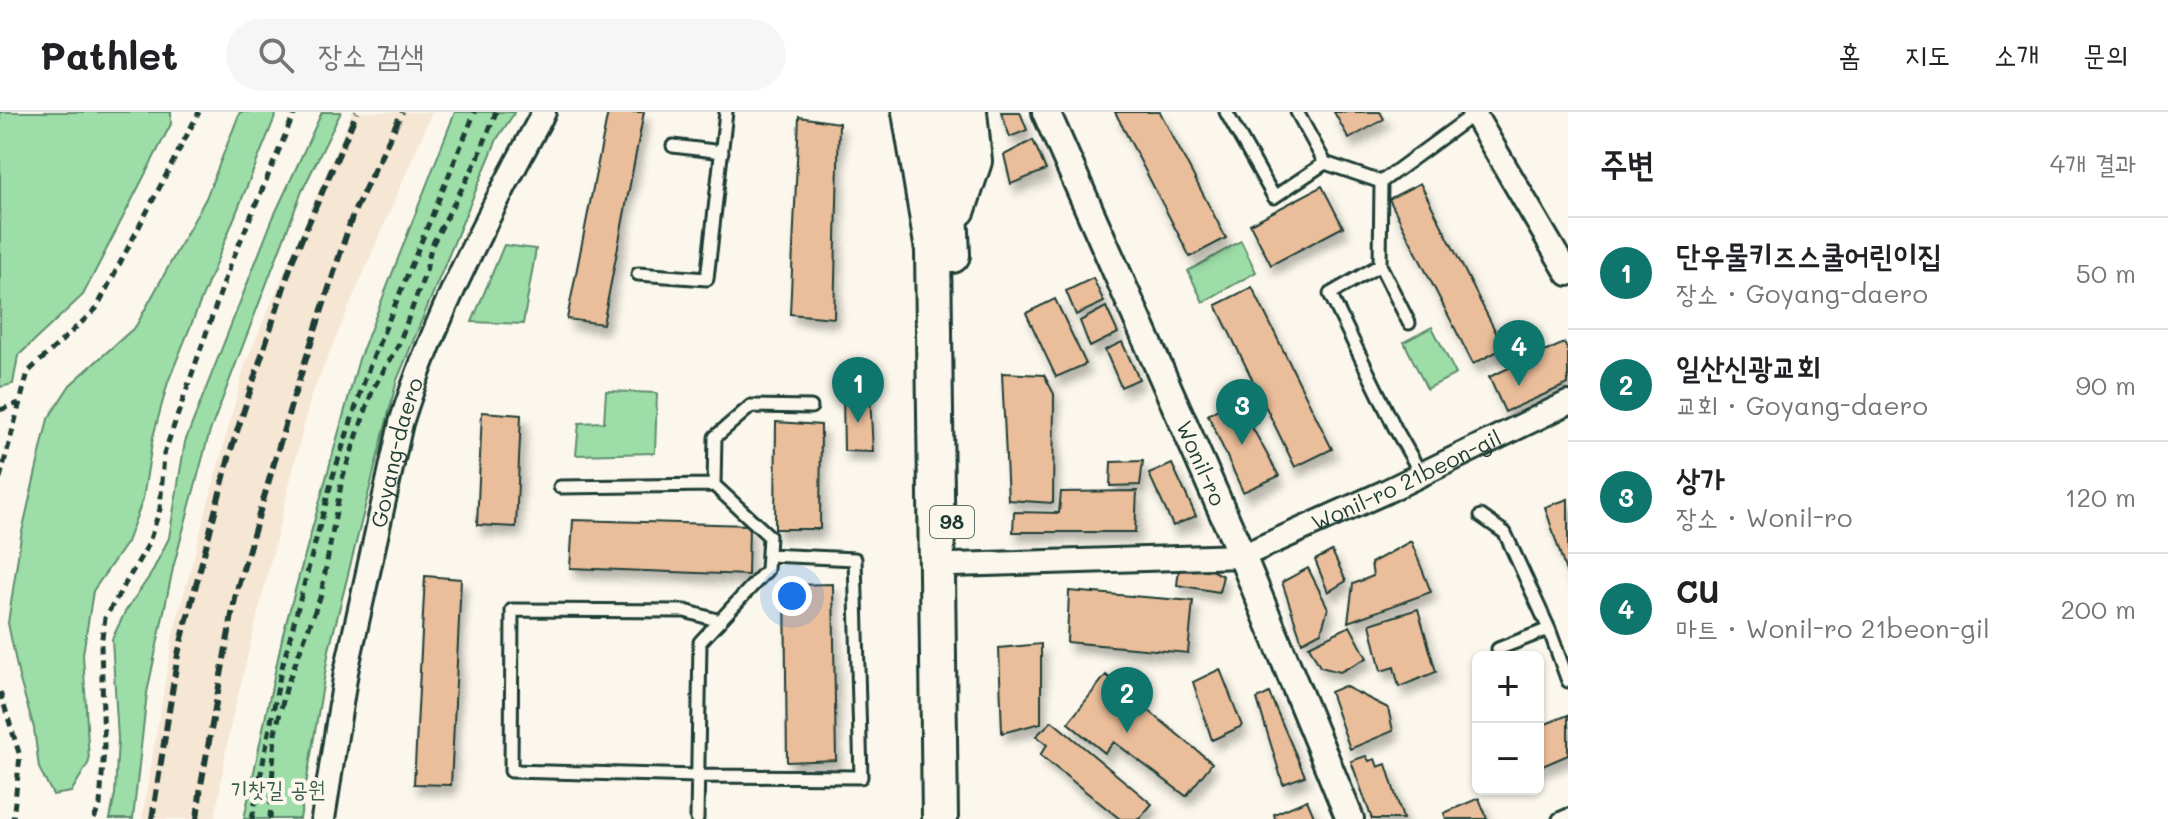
<!DOCTYPE html>
<html lang="ko">
<head>
<meta charset="utf-8">
<style>
  body { margin:0; font-family:Mali,"Poor Story",sans-serif; background:#f6f6f6; color:#202124 }
  .controls { position:absolute; right:24px; bottom:24px; display:grid; overflow:hidden; border-radius:12px; box-shadow:0 2px 6px #0004 }
  .controls button { width:72px; height:72px; display:grid; place-items:center; padding:0; border:0; border-bottom:2px solid #e0e0e0; background:#fff; color:#202124; font:40px sans-serif }
  .you { position:absolute; left:792px; top:484px; width:28px; height:28px; margin:-20px; border:6px solid #fff; border-radius:50%; background:#1a73e8; box-shadow:0 0 0 12px #1a73e833 }
  .badge { display:grid; place-items:center; width:52px; height:52px; border-radius:50%; background:#0f766e; color:#fff; font-size:26px; font-weight:700 }
  .pin { position:absolute; translate:-50% -66px; filter:drop-shadow(0 2px 4px #0008) }
  .pin::after { content:''; position:absolute; top:42px; width:28px; height:24px; background:inherit; clip-path:polygon(0 0,100% 0,50% 100%) }
  .list { margin:0; padding:0; list-style:none }
  h2 { display:flex; justify-content:space-between; align-items:center; height:104px; margin:0; padding:0 32px; font-size:34px }
  h2 small { font-size:26px; font-weight:400; color:#757577 }
  .list li { display:grid; grid-template-columns:52px 1fr auto; gap:24px; align-items:center; box-sizing:border-box; height:112px; padding:0 32px; border-top:2px solid #e0e0e0 }
  .list b { display:block; font-size:30px; white-space:nowrap }
  .list p { margin:0; font-size:26px; white-space:nowrap; color:#757577 }
  .list em { font-size:26px; font-style:normal; color:#757577 }
  .icon { flex:none; width:44px; height:44px; fill:none; stroke:currentColor; stroke-width:2; stroke-linecap:round; stroke-linejoin:round }
  .map { position:relative; flex:none; width:1568px; height:707px; overflow:hidden }
  header { display:flex; align-items:center; gap:48px; box-sizing:border-box; height:112px; padding:0 40px; background:#fff; border-bottom:2px solid #e0e0e0 }
  header strong { font-size:38px }
  nav { display:flex; gap:44px; margin-inline-start:auto; font-size:28px }
  .search { width:560px; height:72px; background:#f6f6f6; display:flex; align-items:center; gap:20px; box-sizing:border-box; padding:0 28px; border-radius:44px; color:#757577; font-size:30px }
  main { display:flex }
  aside { flex:1; background:#fff }
  .map>svg:first-child { display:block }
  .built { fill:#f6e6d4 }
  .green { fill:#9ddda7; stroke:#5e8d6e; stroke-width:2 }
  .building { fill:#ebbe9b; stroke:#1f3d34; stroke-width:2; filter:url(#shadow) }
  .lines { fill:none; stroke-linecap:round; stroke-linejoin:round }
  .service-casing { stroke:#1f3d34; stroke-width:17 }
  .minor-casing { stroke:#1f3d34; stroke-width:28 }
  .tertiary-casing { stroke:#1f3d34; stroke-width:32 }
  .primary-casing { stroke:#1f3d34; stroke-width:40 }
  .path { stroke:#1f3d34; stroke-width:5; stroke-dasharray:8 6; stroke-linecap:butt }
  .service { stroke:#fbf7ec; stroke-width:11 }
  .minor { stroke:#fbf7ec; stroke-width:22 }
  .tertiary { stroke:#fbf7ec; stroke-width:26 }
  .primary { stroke:#fbf7ec; stroke-width:34 }
  .rail { stroke:#1f3d34; stroke-width:6; stroke-dasharray:12 6; stroke-linecap:butt }
  .labels { text-anchor:middle; stroke-width:8; stroke-linejoin:round; paint-order:stroke }
  .shield { fill:#fbf7ec; stroke:#61756b; stroke-width:2 }
  .shield-label { font-size:20px; font-weight:bold; fill:#1f3d34 }
  .street-label { font-size:22px; fill:#1f3d34; stroke:#fbf7ec }
  .park-label { font-size:22px; fill:#385d4b; stroke:#fbf7ec }
</style>
</head>
<body>
<header>
<strong>Pathlet</strong>
<div class="search"><svg class="icon" aria-label="search" viewBox="0 0 24 24"><circle cx="10" cy="10" r="6"/><path d="M15 15l6 6"/></svg>장소 검색</div>
<nav><a>홈</a><a>지도</a><a>소개</a><a>문의</a></nav>
</header>
<main>
<div class="map">
<svg width="1568" height="707" viewBox="0 0 1568 707">
  <defs>
    <filter id="shadow"><feDropShadow dx="5" dy="9" stdDeviation="4" flood-color="#0004"/></filter>
  </defs>
  <rect width="100%" height="100%" fill="#fbf7ec"/>
  <filter id="ink" filterUnits="userSpaceOnUse"><feTurbulence type="fractalNoise" baseFrequency=".0125" numOctaves="2"/><feDisplacementMap in="SourceGraphic" scale="16" xChannelSelector="R" yChannelSelector="G"/><feConvolveMatrix kernelMatrix="1 2 1 2 8 2 1 2 1" color-interpolation-filters="sRGB"/></filter>
  <g filter="url(#ink)">
    <path class="built" d="M352 0H432L311 284 229 620 215 707H142L173 523 245 253Z"/>
    <path class="green" d="M0 0H171V12L83 183 18 244 13 272 0 275Z
      M240 0H277L168 270 153 325 143 387 127 430 93 479 83 542 89 650 71 680 53 683 39 656 34 616 19 565 8 511 21 424 48 307 70 273 136 214 206 86Z
      M322 0H341L302 79 209 322 173 456 147 581 133 707H110L115 682 118 627 112 527 125 500 151 462 169 426 185 330 273 106Z
      M455 0H515L497 27 397 268 329 538 300 707H244L283 522 359 247Z
      M1241 129 1256 160 1203 190 1188 159Z
      M504 133 536 137 523 212 472 210Z
      M1432 215 1456 262 1427 277 1404 230Z
      M606 279 657 281 655 341 576 343 579 311 604 310Z"/>
    <path class="building" d="M608 0H644L603 212 567 207Z
      M1001 0H1020L1027 18 1010 25Z
      M1115 0H1160L1226 126 1190 145Z
      M1334 0H1380L1384 7 1349 27Z
      M799 5 839 11 834 206 790 202Z
      M1033 28 1046 58 1011 72 1004 43Z
      M1420 71 1504 236 1473 252 1389 87Z
      M1322 74 1343 115 1271 153 1250 112Z
      M1093 166 1104 190 1076 203 1066 179Z
      M1252 175 1332 337 1295 355 1216 193Z
      M1055 187 1086 252 1056 265 1026 201Z
      M1106 195 1118 221 1090 235 1080 209Z
      M1122 230 1139 267 1121 275 1105 238Z
      M1564 231 1568 238V272L1505 300 1489 265Z
      M1002 261 1044 263 1054 282 1053 391 1008 388Z
      M843 281 870 283 873 340 844 339Z
      M1236 286 1279 364 1243 380 1208 303Z
      M482 300 521 303 516 415 477 413Z
      M776 310 821 313 820 417H775Z
      M1143 349 1140 373 1110 374 1111 350Z
      M1172 352 1196 404 1173 414 1149 362Z
      M1137 379 1135 420H1013L1014 400 1059 401 1061 380Z
      M1568 387V466L1545 395Z
      M573 408 749 413 748 463 570 456Z
      M1411 429 1431 480 1348 510 1353 472 1373 464 1371 451Z
      M1332 439 1346 469 1328 480 1315 448Z
      M1207 456 1223 464 1219 480 1177 473 1179 457Z
      M1308 456 1328 496 1321 520 1302 530 1282 470Z
      M425 464 461 467 451 673 414 672Z
      M833 472 836 648 787 650 785 473Z
      M1069 479 1193 489 1188 541 1067 530Z
      M1418 497 1436 560 1399 575 1394 555 1381 559 1370 512Z
      M1350 514 1367 546 1340 560 1320 555 1309 534Z
      M1041 532V611L1002 621 999 536Z
      M1220 557 1242 614 1212 628 1193 570Z
      M1106 563 1212 651 1186 684 1114 630 1105 641 1068 611Z
      M1344 574 1388 596 1393 619 1350 637 1330 580Z
      M1269 581 1305 664 1283 672 1257 587Z
      M1568 603V643L1538 656V615Z
      M1052 609 1152 692 1139 707H1120L1040 643 1047 633 1036 624Z
      M1366 644 1369 649 1375 647 1378 655 1386 652 1403 707H1372L1351 649Z
      M1479 686 1487 707H1446L1444 701Z
      M1307 688 1315 707H1275L1274 702Z"/>
    <g class="lines">
      <defs>
        <path id="service" d="M1226 0 1274 85 1325 51
          M1297 0 1325 51 1381 70 1474 2
          M673 34 722 40
          M1381 70 1380 153 1409 211
          M1380 153 1330 182 1395 316 1421 362
          M638 162 707 167 726 0
          M560 375 714 373
          M1481 404 1505 421 1549 517 1568 569
          M720 509 685 499 512 498 511 659 698 664 861 665 855 447 768 443
          M1498 537 1549 517
          M697 707 700 530 767 458 769 424 714 373 715 325 751 294 811 295
          M1559 707 1568 703"/>
        <g id="minor">
          <path d="M1473 0 1568 162"/>
          <path id="s1" d="M953 453 1242 444 1385 380 1568 291"/>
          <path id="s2" d="M323 707 346 560 401 311C435 202 490 100 544 0"/>
        </g>
        <g id="tertiary">
          <path id="s3" d="M1046 0 1242 444 1350 707"/>
        </g>
        <path id="primary" d="M910 0 933 138 940 707
          M939 0 948 51 952 143
          M958 97 974 49 969 0"/>
      </defs>
      <use href="#service" class="service-casing"/>
      <use href="#minor" class="minor-casing"/>
      <use href="#tertiary" class="tertiary-casing"/>
      <use href="#primary" class="primary-casing"/>
      <path class="path" d="M0 298 19 291
        M0 366 28 260 96 197 199 0
        M0 580 20 644 13 707
        M94 707 100 693 104 635 101 532 105 506 148 433 160 397 164 342 229 156 295 0
        M252 707 281 559 333 364 368 258 475 0
        M270 707 275 621 287 573 321 483 342 367 373 277 398 234 426 159 431 135 478 46 496 0"/>
      <use href="#service" class="service"/>
      <use href="#minor" class="minor"/>
      <use href="#tertiary" class="tertiary"/>
      <use href="#primary" class="primary"/>
      <path class="rail" d="M152 707 178 542 231 338 293 147 357 0
        M197 707 201 673 236 481 291 293 353 102 402 0"/>
    </g>
  </g>
  <g class="labels">
    <rect class="shield" x="930" y="394" width="44" height="32" rx="6"/>
    <g class="shield-label">
      <text x="952" y="417">98</text>
    </g>
    <g class="street-label">
      <text dy="8" stroke="none"><textPath href="#s2" startOffset="374">Goyang-daero</textPath></text>
      <text dy="8" stroke="none"><textPath href="#s3" startOffset="384">Wonil-ro</textPath></text>
      <text dy="8" stroke="none"><textPath href="#s1" startOffset="470">Wonil-ro 21beon-gil</textPath></text>
    </g>
    <g class="park-label">
      <text x="278" y="685">기찻길 공원</text>
    </g>
  </g>
</svg>
<div class="controls">
<button>+</button>
<button>−</button>
</div>
<div class="you"></div>
<div class="pin badge" style="left:858px;top:311px">1</div>
<div class="pin badge" style="left:1127px;top:621px">2</div>
<div class="pin badge" style="left:1242px;top:333px">3</div>
<div class="pin badge" style="left:1519px;top:274px">4</div>
</div>
<aside>
<h2>주변<small>4개 결과</small></h2>
<ul class="list">
<li><span class="badge">1</span><div><b>단우물키즈스쿨어린이집</b><p>장소 · Goyang-daero</p></div><em>50 m</em></li>
<li><span class="badge">2</span><div><b>일산신광교회</b><p>교회 · Goyang-daero</p></div><em>90 m</em></li>
<li><span class="badge">3</span><div><b>상가</b><p>장소 · Wonil-ro</p></div><em>120 m</em></li>
<li><span class="badge">4</span><div><b>CU</b><p>마트 · Wonil-ro 21beon-gil</p></div><em>200 m</em></li>
</ul>
</aside>
</main>
</body>
</html>
